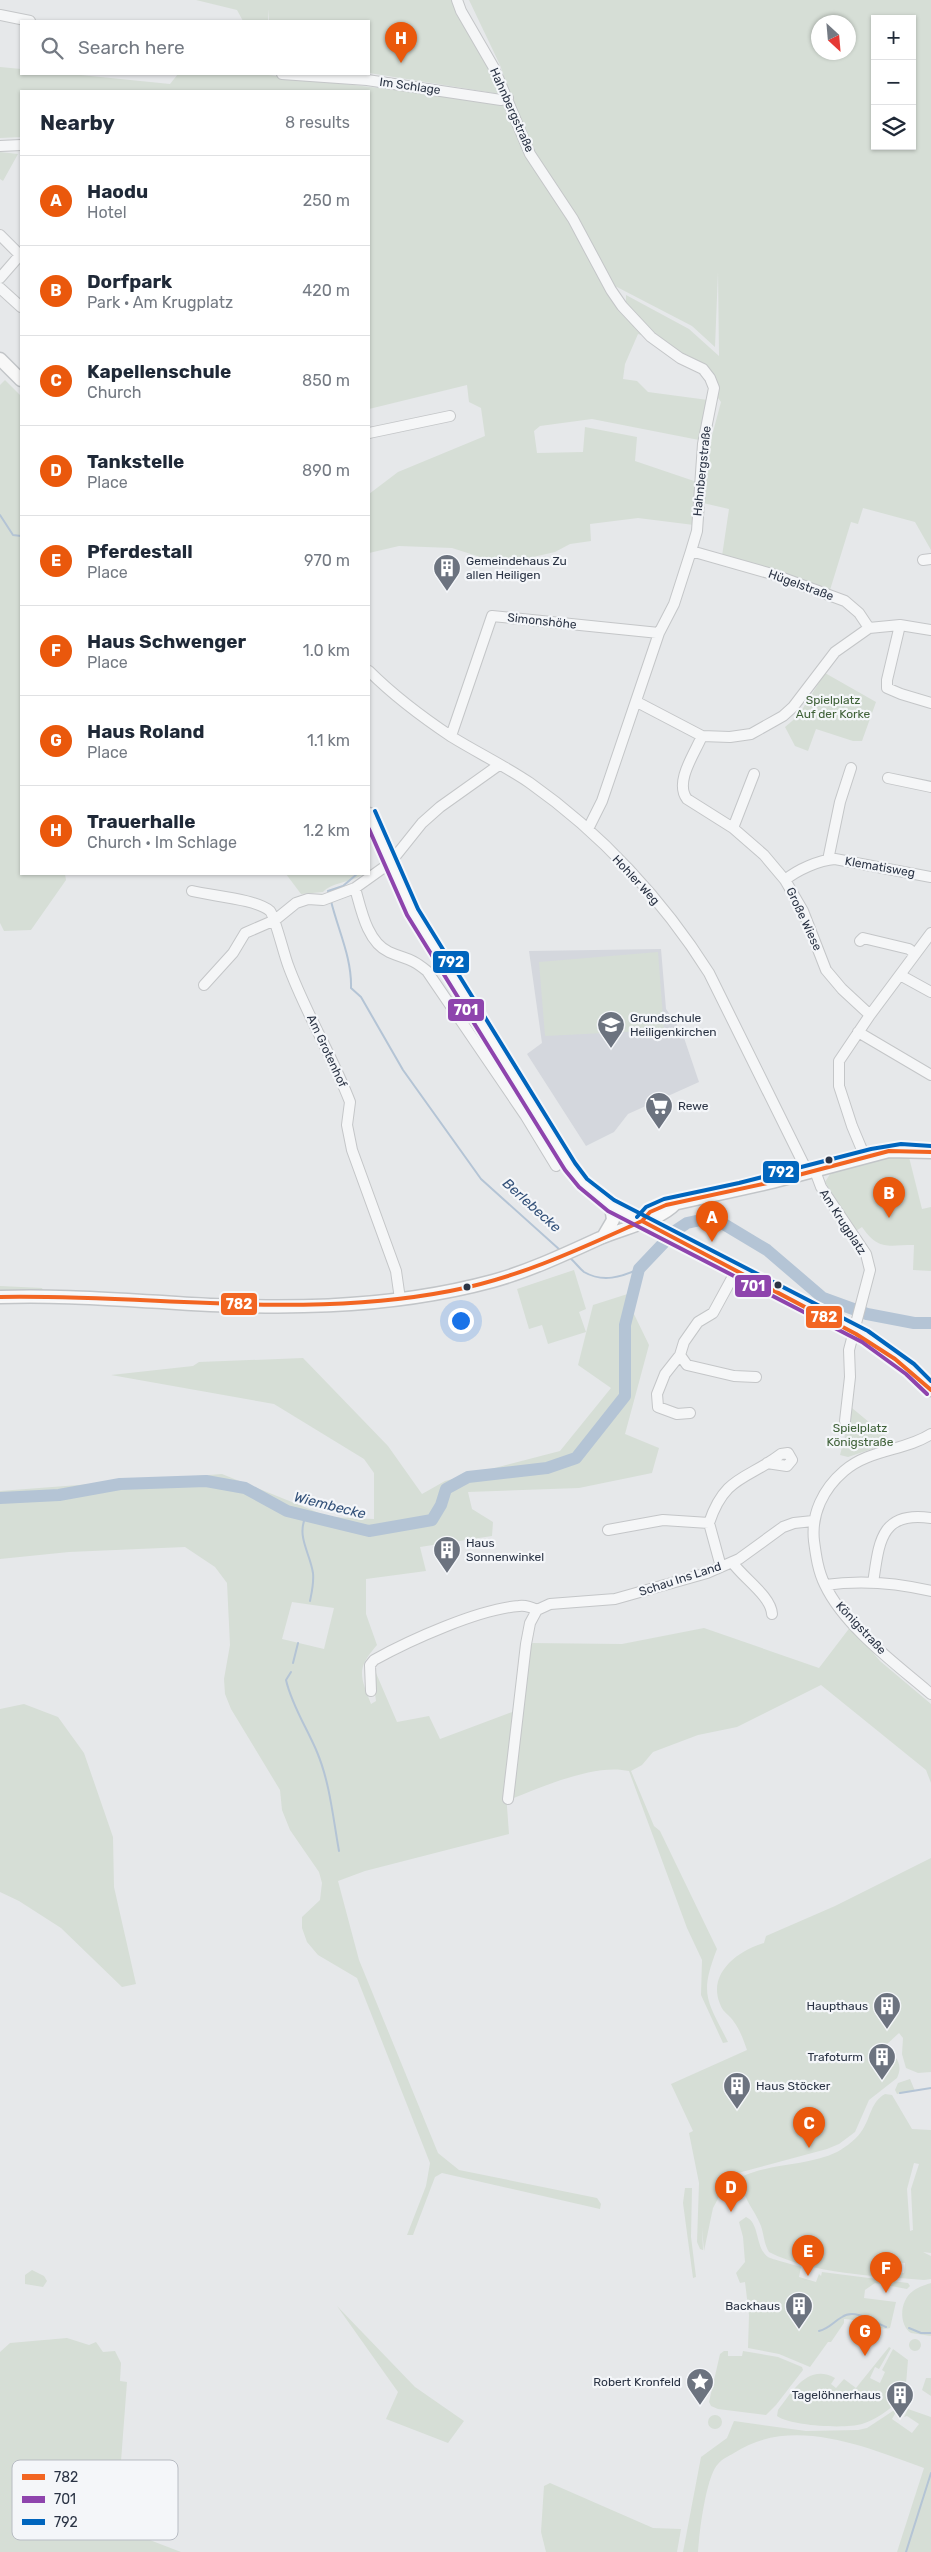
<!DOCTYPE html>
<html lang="en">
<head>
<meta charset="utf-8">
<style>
  body { margin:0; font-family:Rubik,sans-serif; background:#f2f2f3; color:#1f2937 }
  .controls { position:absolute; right:15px; top:15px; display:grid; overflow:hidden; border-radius:0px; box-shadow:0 1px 4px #0004 }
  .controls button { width:45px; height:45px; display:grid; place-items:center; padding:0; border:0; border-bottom:1px solid #e0e1e3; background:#fff; color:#1f2937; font:25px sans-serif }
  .compass { position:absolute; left:811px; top:15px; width:45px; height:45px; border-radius:50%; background:#fff; box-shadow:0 1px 4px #0004; rotate:154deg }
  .you { position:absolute; left:460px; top:1320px; width:18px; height:18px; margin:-12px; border:4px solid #fff; border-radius:50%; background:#1a73e8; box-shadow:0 0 0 8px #1a73e833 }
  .badge { display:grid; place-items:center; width:32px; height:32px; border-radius:50%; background:#ea580c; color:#fff; font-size:16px; font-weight:700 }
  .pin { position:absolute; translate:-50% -41px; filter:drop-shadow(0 1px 2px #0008) }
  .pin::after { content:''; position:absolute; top:26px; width:18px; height:15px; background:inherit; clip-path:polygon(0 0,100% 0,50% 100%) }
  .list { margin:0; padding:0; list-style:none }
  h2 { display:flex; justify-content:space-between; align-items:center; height:65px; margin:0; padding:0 20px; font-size:21px }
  h2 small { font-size:16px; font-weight:400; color:#747a83 }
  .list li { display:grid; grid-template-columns:32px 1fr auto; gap:15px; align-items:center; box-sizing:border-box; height:90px; padding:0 20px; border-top:1px solid #e0e1e3 }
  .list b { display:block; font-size:19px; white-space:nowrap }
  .list p { margin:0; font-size:16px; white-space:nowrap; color:#747a83 }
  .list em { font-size:16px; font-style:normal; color:#747a83 }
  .icon { flex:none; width:28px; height:28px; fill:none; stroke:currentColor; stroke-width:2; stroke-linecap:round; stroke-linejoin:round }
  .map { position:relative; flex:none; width:931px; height:2552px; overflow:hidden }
  .search { position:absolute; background:#fff; box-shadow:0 1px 4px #0004; left:20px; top:20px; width:350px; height:55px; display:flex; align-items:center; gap:12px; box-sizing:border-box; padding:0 18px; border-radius:0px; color:#747a83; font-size:19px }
  .panel { position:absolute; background:#fff; box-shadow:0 1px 4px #0004; left:20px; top:90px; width:350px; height:785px; border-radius:0px }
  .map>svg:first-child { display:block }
  .built { fill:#d4d7dd }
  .green { fill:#d6ded6; fill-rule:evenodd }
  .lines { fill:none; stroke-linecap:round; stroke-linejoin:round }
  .stream { stroke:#b4c4d5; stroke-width:2 }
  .river { stroke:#b4c4d5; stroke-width:12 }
  .minor-casing { stroke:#c4c6c8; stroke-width:12 }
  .major-casing { stroke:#c2c5c8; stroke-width:15 }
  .minor { stroke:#f5f6f7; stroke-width:10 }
  .major { stroke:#f8f8f8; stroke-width:12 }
  .bus-1-casing { stroke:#f4f6f9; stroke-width:8 }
  .bus-2-casing { stroke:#f4f6f9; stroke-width:8 }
  .bus-3-casing { stroke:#f4f6f9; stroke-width:8 }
  .bus-1 { stroke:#f26522; stroke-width:4 }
  .bus-2 { stroke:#8e44ad; stroke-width:4 }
  .bus-3 { stroke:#0065bd; stroke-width:4 }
  .bus-dot { fill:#2b3445; stroke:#f4f6f9; stroke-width:2 }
  .labels { text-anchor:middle; stroke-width:4.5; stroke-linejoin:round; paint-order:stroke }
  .street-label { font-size:12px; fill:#2b3445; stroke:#f4f6f9 }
  .poi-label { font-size:12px; fill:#2b3445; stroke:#f4f6f9; text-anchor:start }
  .park-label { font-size:12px; fill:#3f6138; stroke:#f4f6f9 }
  .water-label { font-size:14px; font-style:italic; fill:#34527a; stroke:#f4f6f9 }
  .key { fill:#f4f6f9; stroke:#b8bcc3; stroke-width:1 }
  .key-label { font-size:14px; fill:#2b3445 }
  .line-badge { stroke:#f4f6f9; stroke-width:2 }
  .badge-label { font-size:14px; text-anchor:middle; font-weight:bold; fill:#fff }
</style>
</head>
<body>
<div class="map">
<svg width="931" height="2552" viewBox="0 0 931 2552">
  <rect width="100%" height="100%" fill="#e6e8ea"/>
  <path class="built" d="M661 949 666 1009 682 1032 699 1082 628 1114 614 1132 586 1146 527 1054 542 1043 529 951Z"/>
  <path class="green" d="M196 0H453L456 14 495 72 500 94 369 73V21H269V9L268 21H243L237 10Z
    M469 0H931V550L915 522 863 508 858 524 851 522 830 590 722 556 729 509 703 503 706 458 721 402 700 373 626 307V295L689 329 719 356 718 272 715 347 692 326 615 286 601 264 575 215 545 174V185L569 222 610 296 647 337 638 334 625 364 623 379 637 381 648 392 708 400 699 440 592 419 540 426 534 431 537 453 583 452 585 427 637 437 635 461 697 482 694 525 638 518 590 524 591 541 570 544 555 552 502 564 452 548 399 546 369 553V494L398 472 485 436 481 408 469 402 467 385 369 409V91H21V137L0 138V67L21 69V74H71L170 84 178 74H260L507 103 515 109 500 65ZM875 19H912V146H875ZM818 22H848V52H818Z
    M0 152 18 154 3 181 0 179Z
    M5 380 21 396V874H65L66 880 31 930 4 931 0 923V385Z
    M825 673 876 702 862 741H853L816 729 808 751 795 746 785 727 798 716Z
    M286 874H364C350 883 332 882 323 892L301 894Z
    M658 952 664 1030 545 1036 539 962Z
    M908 1153 922 1209 931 1207V1271L913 1270 914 1245C887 1245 879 1251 862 1227L856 1231 825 1182 832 1171 865 1161Z
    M574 1270 586 1309 579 1312 586 1332 548 1344 542 1325 529 1329 517 1289Z
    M0 1286 42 1288 43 1290 0 1291Z
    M637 1291 631 1308 649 1345 625 1434 659 1448 652 1473 579 1488 468 1492 472 1509 493 1522 492 1536 420 1547 426 1571 366 1579V1614L377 1645C356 1669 360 1675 371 1704L376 1701 373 1679 376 1673 397 1722 429 1716 440 1739 515 1711 506 1793 509 1834 365 1871 338 1881 359 1960 438 2153 459 2170 597 2198 601 2204 600 2209 442 2173 435 2177 413 2235H407L426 2186 430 2163 357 1978 318 1955 307 1942 302 1928V1917L320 1900 322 1883 319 1872 290 1830 282 1810 280 1790 231 1709 225 1694 224 1679 230 1645 227 1583 215 1567 185 1547 69 1552 0 1559V1491L222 1474 329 1517 374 1519V1473L364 1459 274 1404 111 1375 193 1366 199 1362 303 1358 388 1446 422 1494 445 1481 560 1451 611 1388 578 1365 593 1305ZM292 1602 334 1608 324 1649 282 1639Z
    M852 1408 893 1442 848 1457 840 1455Z
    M851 1626 880 1661 931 1704V1783L926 1770 821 1685 737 1727 698 1735 653 1752 642 1765 631 1771 654 1826 660 1831 717 1949C699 1995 707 2000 728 2042L723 2043 701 1995 702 1960 687 1928 629 1771C595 1763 542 1787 511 1799L530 1643 622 1644 704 1628 819 1668Z
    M24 1704 58 1717 84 1753 113 1837 114 1887 136 1984 122 1987 61 1928 19 1901 0 1892V1709Z
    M931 1858V2072L918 2073 906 2068 902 2054 903 2038 899 2033 886 2045C895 2057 904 2063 897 2078L869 2100 855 2132 839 2144 827 2149 738 2173 726 2184 713 2208 704 2251 702 2228 703 2250 700 2249 697 2242 699 2183 689 2133 693 2131 671 2084 747 2050C744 2041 740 2030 734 2022 730 2015 723 2013 720 2004 707 1973 739 1950 764 1943L766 1936 835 1906Z
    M910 2079 915 2091 897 2094 895 2090 898 2083Z
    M885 2094 892 2095 912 2129 931 2130V2253L923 2252 931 2256V2279L924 2280C876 2276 812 2274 769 2252 764 2244 764 2235 761 2226 754 2207 740 2198 743 2176 772 2163 808 2166 837 2152 846 2147 858 2138 863 2129 871 2116 871 2102 885 2094ZM914 2163 919 2164 911 2189 913 2230 910 2231 907 2189ZM894 2262 905 2263 904 2273 894 2272Z
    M685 2188H692L691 2237 696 2277 693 2278 683 2203Z
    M746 2217C760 2223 755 2248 768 2257 771 2259 795 2265 801 2267L799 2277 816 2282 819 2274 821 2276 822 2272 908 2283 910 2286 907 2289 875 2283 865 2290 864 2298 896 2302 890 2328C879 2332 858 2318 844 2319V2323L831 2342H828L810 2367 779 2354 748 2348 749 2315 745 2282 740 2283 736 2273 745 2262 743 2237 739 2222Z
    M32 2270 44 2276 47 2281 43 2287 25 2284V2275Z
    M931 2283V2336L911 2333C898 2324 900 2300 913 2291 918 2287 925 2285 931 2283Z
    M337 2306 415 2387 464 2421 448 2443 386 2419 398 2392Z
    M67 2338 89 2345 96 2342 103 2352 115 2351 121 2363 120 2381 127 2382 117 2514 89 2502 74 2511 181 2552H0V2352L10 2343Z
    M909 2345a6 6 0 1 1 12 0a6 6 0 1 1-12 0Z
    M889 2347 891 2348 879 2369 875 2367 870 2378 880 2383 885 2372 882 2370 893 2349 908 2360 906 2384 910 2387C903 2401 877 2420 862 2424 845 2429 791 2426 777 2416L778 2410C792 2392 808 2363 835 2378L831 2384 836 2388 844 2379 856 2388Z
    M724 2351H728V2356H742L743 2351 778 2357 802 2367 803 2370 776 2405 766 2415 718 2409 711 2406 709 2402 720 2354Z
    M926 2378H931V2396L922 2390Z
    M899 2407 906 2408 902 2415 896 2412 892 2419 912 2433 919 2424 907 2416 904 2417 908 2409 931 2417V2552H897L924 2468C865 2447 792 2415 734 2453 729 2456 722 2459 718 2464 706 2476 699 2534 698 2552H683L701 2457 727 2438 734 2421 806 2431 858 2430 867 2428Z
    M708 2422a7 7 0 1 1 14 0a7 7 0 1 1-14 0Z
    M550 2483 653 2528 681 2529 677 2552H546L541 2532 544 2486Z"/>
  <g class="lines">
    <path class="stream" d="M0 515 13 535 21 536
      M329 894 328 891 343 886 357 874
      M331 901C338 930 352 958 351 988L361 997 403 1070 481 1179 560 1250
      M569 1257C575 1262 579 1268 584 1272 603 1283 621 1277 639 1269
      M306 1516C296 1536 310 1553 313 1573 314 1583 312 1591 310 1601
      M293 1663 298 1643
      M291 1672 286 1680C292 1706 307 1728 317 1752 330 1783 333 1818 339 1851
      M900 2093 931 2088
      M909 2328 921 2333H931
      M819 2331C830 2328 833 2322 842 2317 855 2308 874 2322 886 2327
      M906 2552 931 2473"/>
    <path class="river" d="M0 1498 59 1495 120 1484 206 1481 245 1488 287 1511 369 1531 432 1520 441 1505 446 1489 468 1477 547 1468 576 1458 625 1396V1325L639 1269 675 1231 687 1223 705 1219 717 1220 767 1250 823 1298 867 1314 914 1323H931"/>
    <defs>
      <path id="minor" d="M457 0 461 11 494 68 530 154 573 219 611 290 622 306 651 337 680 358 703 369 710 378 714 388 703 444 697 531 691 551 674 604 659 633 602 801 588 829
        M0 15 30 21
        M282 74 367 80 501 100 508 98
        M0 146 21 145
        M0 235 21 256
        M0 278 20 255
        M0 288 21 307
        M369 433 450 416
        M691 551 772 574 845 601 859 613 869 628 900 625 931 630
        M923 560 931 559
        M900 625 887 680V688L901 694 931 703
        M369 671C394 696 422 717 452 737 478 753 505 766 530 783 601 833 663 900 709 973L808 1173
        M637 702 702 736 730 737 751 734 783 716 793 707 835 652 869 628
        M451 736 492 616 659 633
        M702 736C695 753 674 782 687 799L733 828 764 855 785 880 803 911 826 970 842 989 870 1015
        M888 778 931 787
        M733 828 754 774
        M828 860 840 802 851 768
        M785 880C797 870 819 860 835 859L931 877
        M355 888C361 909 367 942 389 952 407 960 410 957 427 971L525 1115 556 1166
        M192 891C212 896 256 899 270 911 275 917 284 955 288 965 305 1012 332 1055 350 1102L347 1125 352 1150 396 1271 400 1299
        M860 941 863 938 909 949 915 954
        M900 975 931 992
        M204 985 233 953 245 933 275 920 296 903 308 899 323 900 355 888 390 863 422 823 440 807 499 765
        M858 1032 931 1075
        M865 1157 852 1126 839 1086V1061L870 1015 931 933
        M815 1171 821 1187 866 1254 870 1270 849 1350 850 1377 845 1421
        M680 1355 687 1365 734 1376 756 1377
        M690 1413 677 1414 658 1407 657 1394 665 1374 680 1355 684 1342 698 1322 713 1313 737 1269
        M931 1434C905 1451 869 1449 844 1471 823 1489 811 1514 814 1541 816 1556 818 1571 825 1585 845 1627 896 1664 931 1694
        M709 1523C725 1475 747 1480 781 1454L788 1453 792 1460 787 1466 767 1463
        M608 1530 663 1520 709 1523 721 1567
        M732 1562C743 1578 771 1596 772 1614
        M873 1583C879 1545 879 1510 931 1518
        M825 1585C860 1580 897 1583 931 1591
        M371 1691 370 1665 374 1660C410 1640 479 1609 519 1606 526 1605 531 1607 537 1610L550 1604 615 1599 707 1573 739 1559 783 1527 794 1523 813 1521
        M508 1799 526 1644 530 1623 537 1610"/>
      <path id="major" d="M0 359 21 380
        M369 814 412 912 570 1167 583 1183 611 1205 865 1337 910 1369 931 1390
        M669 1205 772 1182 889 1151 931 1152
        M603 1237 613 1220 611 1205
        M0 1297C54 1295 108 1299 162 1302 272 1310 386 1310 493 1281 529 1271 563 1255 598 1239 622 1228 658 1222 676 1203"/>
    </defs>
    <use href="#minor" class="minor-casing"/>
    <use href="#major" class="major-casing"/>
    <use href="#minor" class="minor"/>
    <use href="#major" class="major"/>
    <defs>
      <path id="bus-1" d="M642 1221 856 1334 895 1359 931 1390
        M0 1297C150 1294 301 1320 450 1291 518 1278 580 1249 642 1221L650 1212 666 1205 772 1182 889 1151 931 1152"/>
      <path id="bus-2" d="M369 829 407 915 565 1170 579 1187 608 1211 862 1342 906 1374 927 1394"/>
      <path id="bus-3" d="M375 811 418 909 575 1163 587 1179 614 1200 868 1331 914 1364 931 1381
        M637 1217 646 1207 664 1199 739 1183 871 1149 901 1144 931 1146"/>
    </defs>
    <use href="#bus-1" class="bus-1-casing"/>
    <use href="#bus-2" class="bus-2-casing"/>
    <use href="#bus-3" class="bus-3-casing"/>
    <use href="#bus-1" class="bus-1"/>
    <use href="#bus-2" class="bus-2"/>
    <use href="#bus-3" class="bus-3"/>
  </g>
  <defs>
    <symbol id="building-pin" viewBox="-11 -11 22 30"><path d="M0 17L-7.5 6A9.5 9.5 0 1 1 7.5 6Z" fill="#6c737f" stroke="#f4f6f9"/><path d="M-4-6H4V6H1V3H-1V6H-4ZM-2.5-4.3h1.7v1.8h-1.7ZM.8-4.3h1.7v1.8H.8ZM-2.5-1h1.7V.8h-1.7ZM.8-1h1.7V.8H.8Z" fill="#fff"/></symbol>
    <symbol id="school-pin" viewBox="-11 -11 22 30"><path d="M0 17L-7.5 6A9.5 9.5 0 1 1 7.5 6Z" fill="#6c737f" stroke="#f4f6f9"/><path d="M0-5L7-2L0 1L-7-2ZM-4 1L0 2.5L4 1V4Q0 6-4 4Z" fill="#fff"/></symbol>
    <symbol id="supermarket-pin" viewBox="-11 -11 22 30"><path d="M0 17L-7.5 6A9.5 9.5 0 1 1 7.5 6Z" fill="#6c737f" stroke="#f4f6f9"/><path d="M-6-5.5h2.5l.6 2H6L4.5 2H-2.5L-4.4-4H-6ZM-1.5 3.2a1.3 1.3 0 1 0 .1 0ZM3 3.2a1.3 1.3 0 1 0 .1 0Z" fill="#fff"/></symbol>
    <symbol id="sight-pin" viewBox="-11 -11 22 30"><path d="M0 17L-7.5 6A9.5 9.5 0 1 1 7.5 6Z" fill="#6c737f" stroke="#f4f6f9"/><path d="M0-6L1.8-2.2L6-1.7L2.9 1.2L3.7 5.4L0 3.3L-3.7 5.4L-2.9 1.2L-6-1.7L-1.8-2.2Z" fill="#fff"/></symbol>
  </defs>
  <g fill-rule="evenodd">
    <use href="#building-pin" x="431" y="552" width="32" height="43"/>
    <use href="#school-pin" x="595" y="1009" width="32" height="43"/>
    <use href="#supermarket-pin" x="643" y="1090" width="32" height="43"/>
    <use href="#building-pin" x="431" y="1534" width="32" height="43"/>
    <use href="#building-pin" x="871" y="1990" width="32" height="43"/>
    <use href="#building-pin" x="866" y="2041" width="32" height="43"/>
    <use href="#building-pin" x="721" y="2070" width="32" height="43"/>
    <use href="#building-pin" x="783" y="2290" width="32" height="43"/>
    <use href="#sight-pin" x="684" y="2366" width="32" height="43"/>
    <use href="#building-pin" x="884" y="2379" width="32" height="43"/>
  </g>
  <g class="bus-dot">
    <circle cx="829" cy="1160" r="4.5"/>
    <circle cx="778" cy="1285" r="4.5"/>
    <circle cx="467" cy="1287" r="4.5"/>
  </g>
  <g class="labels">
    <g class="street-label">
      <text transform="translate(410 86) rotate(8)" y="4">Im Schlage</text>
      <text transform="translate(512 110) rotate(66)" y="4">Hahnbergstraße</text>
      <text transform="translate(702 471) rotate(-84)" y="4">Hahnbergstraße</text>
      <text transform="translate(801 585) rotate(20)" y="4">Hügelstraße</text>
      <text transform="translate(542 621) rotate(6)" y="4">Simonshöhe</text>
      <text transform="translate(880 867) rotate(10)" y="4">Klematisweg</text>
      <text transform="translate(636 880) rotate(47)" y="4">Hohler Weg</text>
      <text transform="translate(804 919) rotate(65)" y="4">Große Wiese</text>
      <text transform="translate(327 1051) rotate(65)" y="4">Am Grotenhof</text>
      <text transform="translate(843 1222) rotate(57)" y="4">Am Krugplatz</text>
      <text transform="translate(680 1579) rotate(-18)" y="4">Schau Ins Land</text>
      <text transform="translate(861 1628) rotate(47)" y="4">Königstraße</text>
    </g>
    <g class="poi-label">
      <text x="466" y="565">Gemeindehaus Zu<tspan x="466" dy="14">allen Heiligen</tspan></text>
      <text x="630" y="1022">Grundschule<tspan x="630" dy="14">Heiligenkirchen</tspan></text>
      <text x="678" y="1110">Rewe</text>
      <text x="466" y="1547">Haus<tspan x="466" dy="14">Sonnenwinkel</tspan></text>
      <text x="868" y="2010" text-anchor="end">Haupthaus</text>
      <text x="863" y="2061" text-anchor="end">Trafoturm</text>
      <text x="756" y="2090">Haus Stöcker</text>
      <text x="780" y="2310" text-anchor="end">Backhaus</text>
      <text x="681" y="2386" text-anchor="end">Robert Kronfeld</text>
      <text x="881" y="2399" text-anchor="end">Tagelöhnerhaus</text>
    </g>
    <g class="park-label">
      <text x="833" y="704">Spielplatz<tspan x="833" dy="14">Auf der Korke</tspan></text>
      <text x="860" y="1432">Spielplatz<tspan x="860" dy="14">Königstraße</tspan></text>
    </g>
    <g class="water-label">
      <text transform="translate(532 1205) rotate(42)" y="5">Berlebecke</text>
      <text transform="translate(330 1505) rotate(14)" y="5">Wiembecke</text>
    </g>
  </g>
  <rect x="12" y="2460" width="166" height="80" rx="8" class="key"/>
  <rect x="22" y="2474" width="23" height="6" fill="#f26522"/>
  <rect x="22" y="2496" width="23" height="7" fill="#8e44ad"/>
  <rect x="22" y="2519" width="23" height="6" fill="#0065bd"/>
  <g class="key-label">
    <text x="54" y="2482">782</text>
    <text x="54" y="2504">701</text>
    <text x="54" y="2527">792</text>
  </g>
  <g class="line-badge">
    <rect x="432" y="950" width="38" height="24" rx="5" fill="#0065bd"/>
    <rect x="447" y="998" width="38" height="24" rx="5" fill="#8e44ad"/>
    <rect x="762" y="1160" width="38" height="24" rx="5" fill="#0065bd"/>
    <rect x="734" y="1274" width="38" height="24" rx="5" fill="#8e44ad"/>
    <rect x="220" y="1292" width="38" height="24" rx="5" fill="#f26522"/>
    <rect x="805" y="1305" width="38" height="24" rx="5" fill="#f26522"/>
  </g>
  <g class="badge-label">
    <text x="451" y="967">792</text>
    <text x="466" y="1015">701</text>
    <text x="781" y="1177">792</text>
    <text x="753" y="1291">701</text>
    <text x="239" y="1309">782</text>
    <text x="824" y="1322">782</text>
  </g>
</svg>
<div class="controls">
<button>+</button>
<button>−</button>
<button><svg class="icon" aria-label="layers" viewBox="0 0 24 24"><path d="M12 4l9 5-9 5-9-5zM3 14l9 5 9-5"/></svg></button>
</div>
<svg class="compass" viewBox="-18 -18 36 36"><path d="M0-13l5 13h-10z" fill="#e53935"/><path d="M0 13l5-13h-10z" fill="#747a83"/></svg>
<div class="you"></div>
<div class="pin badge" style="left:712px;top:1242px">A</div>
<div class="pin badge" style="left:889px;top:1218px">B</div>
<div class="pin badge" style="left:809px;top:2148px">C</div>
<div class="pin badge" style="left:731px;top:2212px">D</div>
<div class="pin badge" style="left:808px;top:2276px">E</div>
<div class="pin badge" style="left:886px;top:2293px">F</div>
<div class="pin badge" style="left:865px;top:2356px">G</div>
<div class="pin badge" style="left:401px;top:63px">H</div>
<div class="search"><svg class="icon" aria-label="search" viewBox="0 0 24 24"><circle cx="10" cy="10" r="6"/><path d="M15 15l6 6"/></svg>Search here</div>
<section class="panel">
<h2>Nearby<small>8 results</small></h2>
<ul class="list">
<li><span class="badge">A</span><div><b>Haodu</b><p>Hotel</p></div><em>250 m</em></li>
<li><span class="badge">B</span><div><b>Dorfpark</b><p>Park · Am Krugplatz</p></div><em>420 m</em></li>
<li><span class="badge">C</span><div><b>Kapellenschule</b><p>Church</p></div><em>850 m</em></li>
<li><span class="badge">D</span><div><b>Tankstelle</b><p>Place</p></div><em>890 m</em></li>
<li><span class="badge">E</span><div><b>Pferdestall</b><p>Place</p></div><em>970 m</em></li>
<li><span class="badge">F</span><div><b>Haus Schwenger</b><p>Place</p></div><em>1.0 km</em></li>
<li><span class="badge">G</span><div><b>Haus Roland</b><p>Place</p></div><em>1.1 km</em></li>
<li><span class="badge">H</span><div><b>Trauerhalle</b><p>Church · Im Schlage</p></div><em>1.2 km</em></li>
</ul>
</section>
</div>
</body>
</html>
